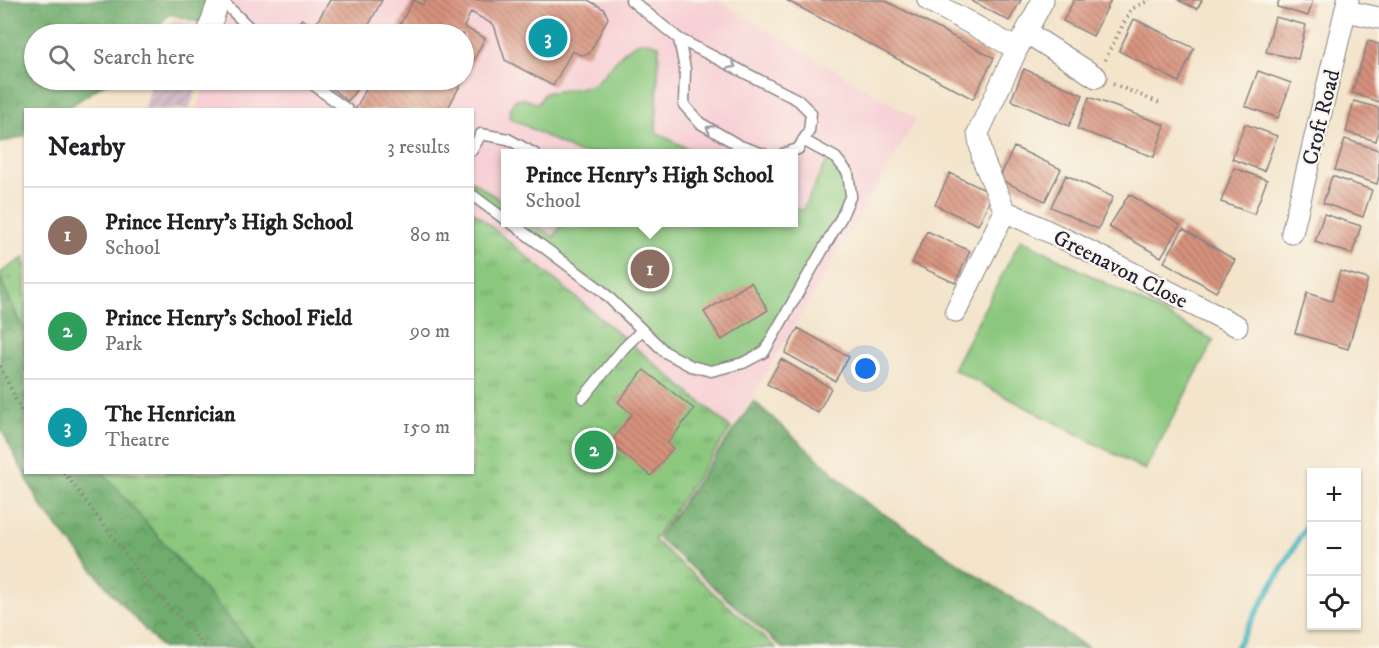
<!DOCTYPE html>
<html lang="en">
<head>
<meta charset="utf-8">
<style>
  body { margin:0; font-family:"IM FELL DW Pica",serif; background:#f2f2f2; color:#202124 }
  .controls { position:absolute; right:18px; bottom:18px; display:grid; overflow:hidden; border-radius:0px; box-shadow:0 2px 4px #0004 }
  .controls button { width:54px; height:54px; display:grid; place-items:center; padding:0; border:0; border-bottom:2px solid #e0e0e0; background:#fff; color:#202124; font:30px sans-serif }
  .you { position:absolute; left:866px; top:369px; width:21px; height:21px; margin:-15px; border:4px solid #fff; border-radius:50%; background:#1a73e8; box-shadow:0 0 0 9px #1a73e833 }
  .badge { display:grid; place-items:center; width:39px; height:39px; border-radius:50%; background:#ea580c; color:#fff; font-size:20px; font-weight:700 }
  .pin { position:absolute; translate:-50% -50%; border:3px solid #fff; box-shadow:0 2px 6px #0006 }
  .popup { position:absolute; left:501px; top:149px; width:297px; height:78px; box-sizing:border-box; display:grid; place-content:center; border-radius:0px; background:#fff; filter:drop-shadow(0 2px 4px #0005); font-size:20px; white-space:nowrap; color:#757577 }
  .popup b { font-size:22px; color:#202124 }
  .popup::after { content:''; position:absolute; left:50%; top:100%; margin-left:-12px; border:12px solid transparent; border-top-color:#fff }
  .list { margin:0; padding:0; list-style:none }
  h2 { display:flex; justify-content:space-between; align-items:center; height:78px; margin:0; padding:0 24px; font-size:26px }
  h2 small { font-size:20px; font-weight:400; color:#757577 }
  .list li { display:grid; grid-template-columns:39px 1fr auto; gap:18px; align-items:center; box-sizing:border-box; height:96px; padding:0 24px; border-top:2px solid #e0e0e0 }
  .list b { display:block; font-size:22px; white-space:nowrap }
  .list p { margin:0; font-size:20px; white-space:nowrap; color:#757577 }
  .list em { font-size:20px; font-style:normal; color:#757577 }
  .icon { flex:none; width:33px; height:33px; fill:none; stroke:currentColor; stroke-width:2; stroke-linecap:round; stroke-linejoin:round }
  .map { position:relative; flex:none; width:1379px; height:648px; overflow:hidden }
  .search { position:absolute; background:#fff; box-shadow:0 2px 4px #0004; left:24px; top:24px; width:450px; height:66px; display:flex; align-items:center; gap:15px; box-sizing:border-box; padding:0 21px; border-radius:33px; color:#757577; font-size:22px }
  .panel { position:absolute; background:#fff; box-shadow:0 2px 4px #0004; left:24px; top:108px; width:450px; height:366px; border-radius:0px }
  .map>svg:first-child { display:block }
  .built { fill:#f7cfd4; fill-rule:evenodd }
  .industrial { fill:url(#industrial-furrows) }
  .grass { fill:#8bc87e; stroke:#56755c; stroke-width:1.5 }
  .forest { fill:url(#forest-crowns); stroke:#496754; stroke-width:1.5 }
  .park { fill:url(#park-tufts); stroke:#56755c; stroke-width:1.5 }
  .lines { fill:none; stroke-linecap:round; stroke-linejoin:round }
  .stream { stroke:#46b5bf; stroke-width:6 }
  .building { fill:url(#building-back-hatch) }
  .service-casing { stroke:#8a8382; stroke-width:13 }
  .minor-casing { stroke:#8a8382; stroke-width:23 }
  .path { stroke:#8a8382; stroke-width:4; stroke-dasharray:1.5 4.5; stroke-linecap:butt }
  .service { stroke:#fff; stroke-width:10 }
  .minor { stroke:#fff; stroke-width:21 }
  .oneway { stroke:#9c9ca7 }
  .labels { text-anchor:middle; stroke-width:4.5; stroke-linejoin:round; paint-order:stroke }
  .street-label { font-size:22px; fill:#22223b; stroke:#fbf7ec }
</style>
</head>
<body>
<div class="map">
<svg width="1379" height="648" viewBox="0 0 1379 648">
  <defs>
    <pattern id="industrial-furrows" width="10" height="10" patternUnits="userSpaceOnUse" patternTransform="scale(1.5)"><rect width="10" height="10" fill="#d2bdc8"/><path d="M-1 1l2-2M0 10L10 0M9 11l2-2" fill="none" stroke="#b4a2ad"/></pattern>
    <pattern id="forest-crowns" width="20" height="18" patternUnits="userSpaceOnUse" patternTransform="scale(1.5)"><rect width="20" height="18" fill="#70ac6d"/><path d="M2 6a3 3 0 1 1 6 0M12 15a3 3 0 1 1 6 0" fill="none" stroke="#5c8c5b"/></pattern>
    <pattern id="park-tufts" width="24" height="20" patternUnits="userSpaceOnUse" patternTransform="scale(1.5)"><rect width="24" height="20" fill="#8bc87e"/><path d="M3 7l-1-3M5 7V3M7 7l1-3M15 17l-1-3M17 17v-4M19 17l1-3" fill="none" stroke="#71a268"/></pattern>
    <pattern id="building-back-hatch" width="6" height="6" patternUnits="userSpaceOnUse" patternTransform="scale(1.5)"><rect width="6" height="6" fill="#d7927d"/><path d="M-1 5l2 2M0 0l6 6M5-1l2 2" fill="none" stroke="#ae7768"/></pattern>
  </defs>
  <rect width="100%" height="100%" fill="#fbf7ec"/>
  <filter id="ink" filterUnits="userSpaceOnUse"><feTurbulence type="fractalNoise" baseFrequency=".0167" numOctaves="2"/><feDisplacementMap in="SourceGraphic" scale="12" xChannelSelector="R" yChannelSelector="G"/><feConvolveMatrix kernelMatrix="1 2 1 2 8 2 1 2 1" color-interpolation-filters="sRGB"/></filter>
  <filter id="wash" filterUnits="userSpaceOnUse"><feTurbulence type="fractalNoise" baseFrequency=".008" numOctaves="4" result="noise"/><feDisplacementMap in="SourceGraphic" scale="24" xChannelSelector="R" yChannelSelector="G"/><feGaussianBlur stdDeviation="1.35" result="paint"/><feColorMatrix in="noise" values="0 0 0 0 0 0 0 0 0 0 0 0 0 0 0 0 0 1.4 0 .05"/><feComposite in="paint" operator="in"/></filter>
  <g filter="url(#wash)">
    <rect width="100%" height="100%" fill="#f3e4ca"/>
    <path class="built" d="M232 0H718L917 119 750 401 654 539 776 648H255L472 472V110L197 109 207 80H464V34H221ZM506 154H794V222H506Z"/>
    <path class="industrial" d="M172 19 217 32 216 34H167Z
      M153 80H200L189 109H144Z"/>
    <path class="grass" d="M644 41 659 45 656 132 695 153H578L509 117 511 107 515 100 525 99 538 104 545 93C555 91 588 88 595 83 612 70 622 45 644 41Z
      M830 155 848 173 851 195 764 352 711 371 665 352 601 290 510 223H532L554 237 562 223 794 222V207L802 211Z
      M472 181 506 204V220L473 195Z
      M1021 239 1214 340 1145 470 953 369Z"/>
    <path class="forest" d="M0 0H210L202 23 169 14 152 34H34V80H110L66 109 26 110 25 136 0 143Z
      M0 277 25 334 26 472 103 473 255 648H162L109 590 41 506 0 427Z
      M754 401 867 503 1088 648H782L658 538Z"/>
    <path class="park" d="M473 211 731 428 654 540 776 648H255L103 473 472 472Z
      M25 257V334L0 277V273Z"/>
    <g class="lines">
      <path class="stream" d="M1236 648 1312 516"/>
    </g>
    <g id="blocks">
      <path class="building" d="M330 0H382L364 34H291L302 19 314 27Z
        M413 0 423 5 425 0H588L604 9 608 18 589 54 581 55 572 51 553 86 505 60 494 25 471 12 464 27 485 38 464 79V34H395Z
        M786 0H884L994 58 973 99Z
        M970 0H1021L1009 21Z
        M1074 0H1111L1093 36 1063 21Z
        M1178 0H1202L1197 9Z
        M1279 0H1313L1308 16 1277 7Z
        M1275 17 1306 25 1298 59 1266 52Z
        M1134 19 1194 48 1179 82 1119 51Z
        M1368 41 1379 44V102L1352 93Z
        M1024 69 1083 95 1069 126 1011 100Z
        M1258 71 1291 83 1278 118 1245 106Z
        M321 80H364L348 101Z
        M371 80H463L447 110H355Z
        M1089 97 1165 125 1154 157 1077 129Z
        M1354 101 1379 108V130L1376 141 1346 132Z
        M1245 124 1277 136 1264 171 1232 159Z
        M1345 139 1379 150V176L1377 184 1335 170Z
        M1014 147 1061 169 1045 201 999 179Z
        M1234 168 1267 180 1254 214 1221 202Z
        M950 173 993 194 978 225 935 205Z
        M1066 175 1113 197 1098 229 1051 207Z
        M1332 176 1372 190 1363 217 1323 203Z
        M1129 194 1180 225 1161 257 1109 227Z
        M1324 214 1361 226 1352 254 1315 242Z
        M1183 229 1235 260 1216 292 1164 262Z
        M927 231 970 251 955 283 912 263Z
        M1340 271 1368 279 1348 349 1295 333 1307 293 1332 301Z
        M751 282 768 310 722 340 704 312Z
        M798 328 849 357 835 381 785 353Z
        M781 359 831 388 818 413 767 384Z
        M644 370 694 409 667 444 673 448 651 476 610 443 632 414 618 402Z"/>
    </g>
  </g>
  <g filter="url(#ink)">
    <use href="#blocks" fill-opacity="0" stroke="#8a8382" stroke-width="1.5"/>
    <g class="lines">
      <defs>
        <path id="service" d="M221 0 256 34
          M631 0 679 39 798 100 811 113 809 131 798 149 783 154
          M679 39 685 69 684 105 700 123 740 146 763 154
          M308 80 324 93 348 110
          M472 150 481 134 508 139 535 154
          M472 195 506 220
          M510 222 601 290 665 352 691 366 711 371 743 363 764 352 841 218 851 195 848 173 836 158 803 140
          M583 398 623 349 642 330"/>
        <path id="minor" d="M928 0 1017 49
          M1043 0 1017 49 978 133 983 160 1005 211 1079 246 1237 326
          M1346 11 1379 18
          M210 26 219 0
          M1026 32 1096 77
          M1292 233 1348 0
          M956 311 1005 211"/>
      </defs>
      <use href="#service" class="service-casing"/>
      <use href="#minor" class="minor-casing"/>
      <path class="path" d="M1105 60 1131 9 1150 0
        M1113 84 1160 103
        M0 366 26 421
        M64 472 148 584 207 648"/>
      <use href="#service" class="service"/>
      <use href="#minor" class="minor"/>
    </g>
    <defs><path id="oneway-chevron" d="M-2-3.5L2.5 0L-2 3.5" fill="none" stroke-width="1.6" stroke-linecap="round" stroke-linejoin="round" transform="scale(1.5)"/></defs>
    <g class="oneway">
      <use href="#oneway-chevron" transform="translate(732 65) rotate(27)"/>
      <use href="#oneway-chevron" transform="translate(710 129) rotate(-150)"/>
    </g>
  </g>
  <g class="labels">
    <g class="street-label">
      <text transform="translate(1320 117) rotate(-76)" y="8">Croft Road</text>
      <text transform="translate(1121 268) rotate(27)" y="8">Greenavon Close</text>
    </g>
  </g>
</svg>
<div class="controls">
<button>+</button>
<button>−</button>
<button><svg class="icon" aria-label="locate" viewBox="0 0 24 24"><circle cx="12" cy="12" r="6"/><path d="M12 2v4M12 18v4M2 12h4M18 12h4"/></svg></button>
</div>
<div class="you"></div>
<div class="pin badge" style="left:650px;top:269px;background:#8d6e63">1</div>
<div class="popup"><b>Prince Henry's High School</b>School</div>
<div class="pin badge" style="left:594px;top:450px;background:#2e9e5b">2</div>
<div class="pin badge" style="left:548px;top:38px;background:#0f9aa8">3</div>
<div class="search"><svg class="icon" aria-label="search" viewBox="0 0 24 24"><circle cx="10" cy="10" r="6"/><path d="M15 15l6 6"/></svg>Search here</div>
<section class="panel">
<h2>Nearby<small>3 results</small></h2>
<ul class="list">
<li><span class="badge" style="background:#8d6e63">1</span><div><b>Prince Henry's High School</b><p>School</p></div><em>80 m</em></li>
<li><span class="badge" style="background:#2e9e5b">2</span><div><b>Prince Henry's School Field</b><p>Park</p></div><em>90 m</em></li>
<li><span class="badge" style="background:#0f9aa8">3</span><div><b>The Henrician</b><p>Theatre</p></div><em>150 m</em></li>
</ul>
</section>
</div>
</body>
</html>
